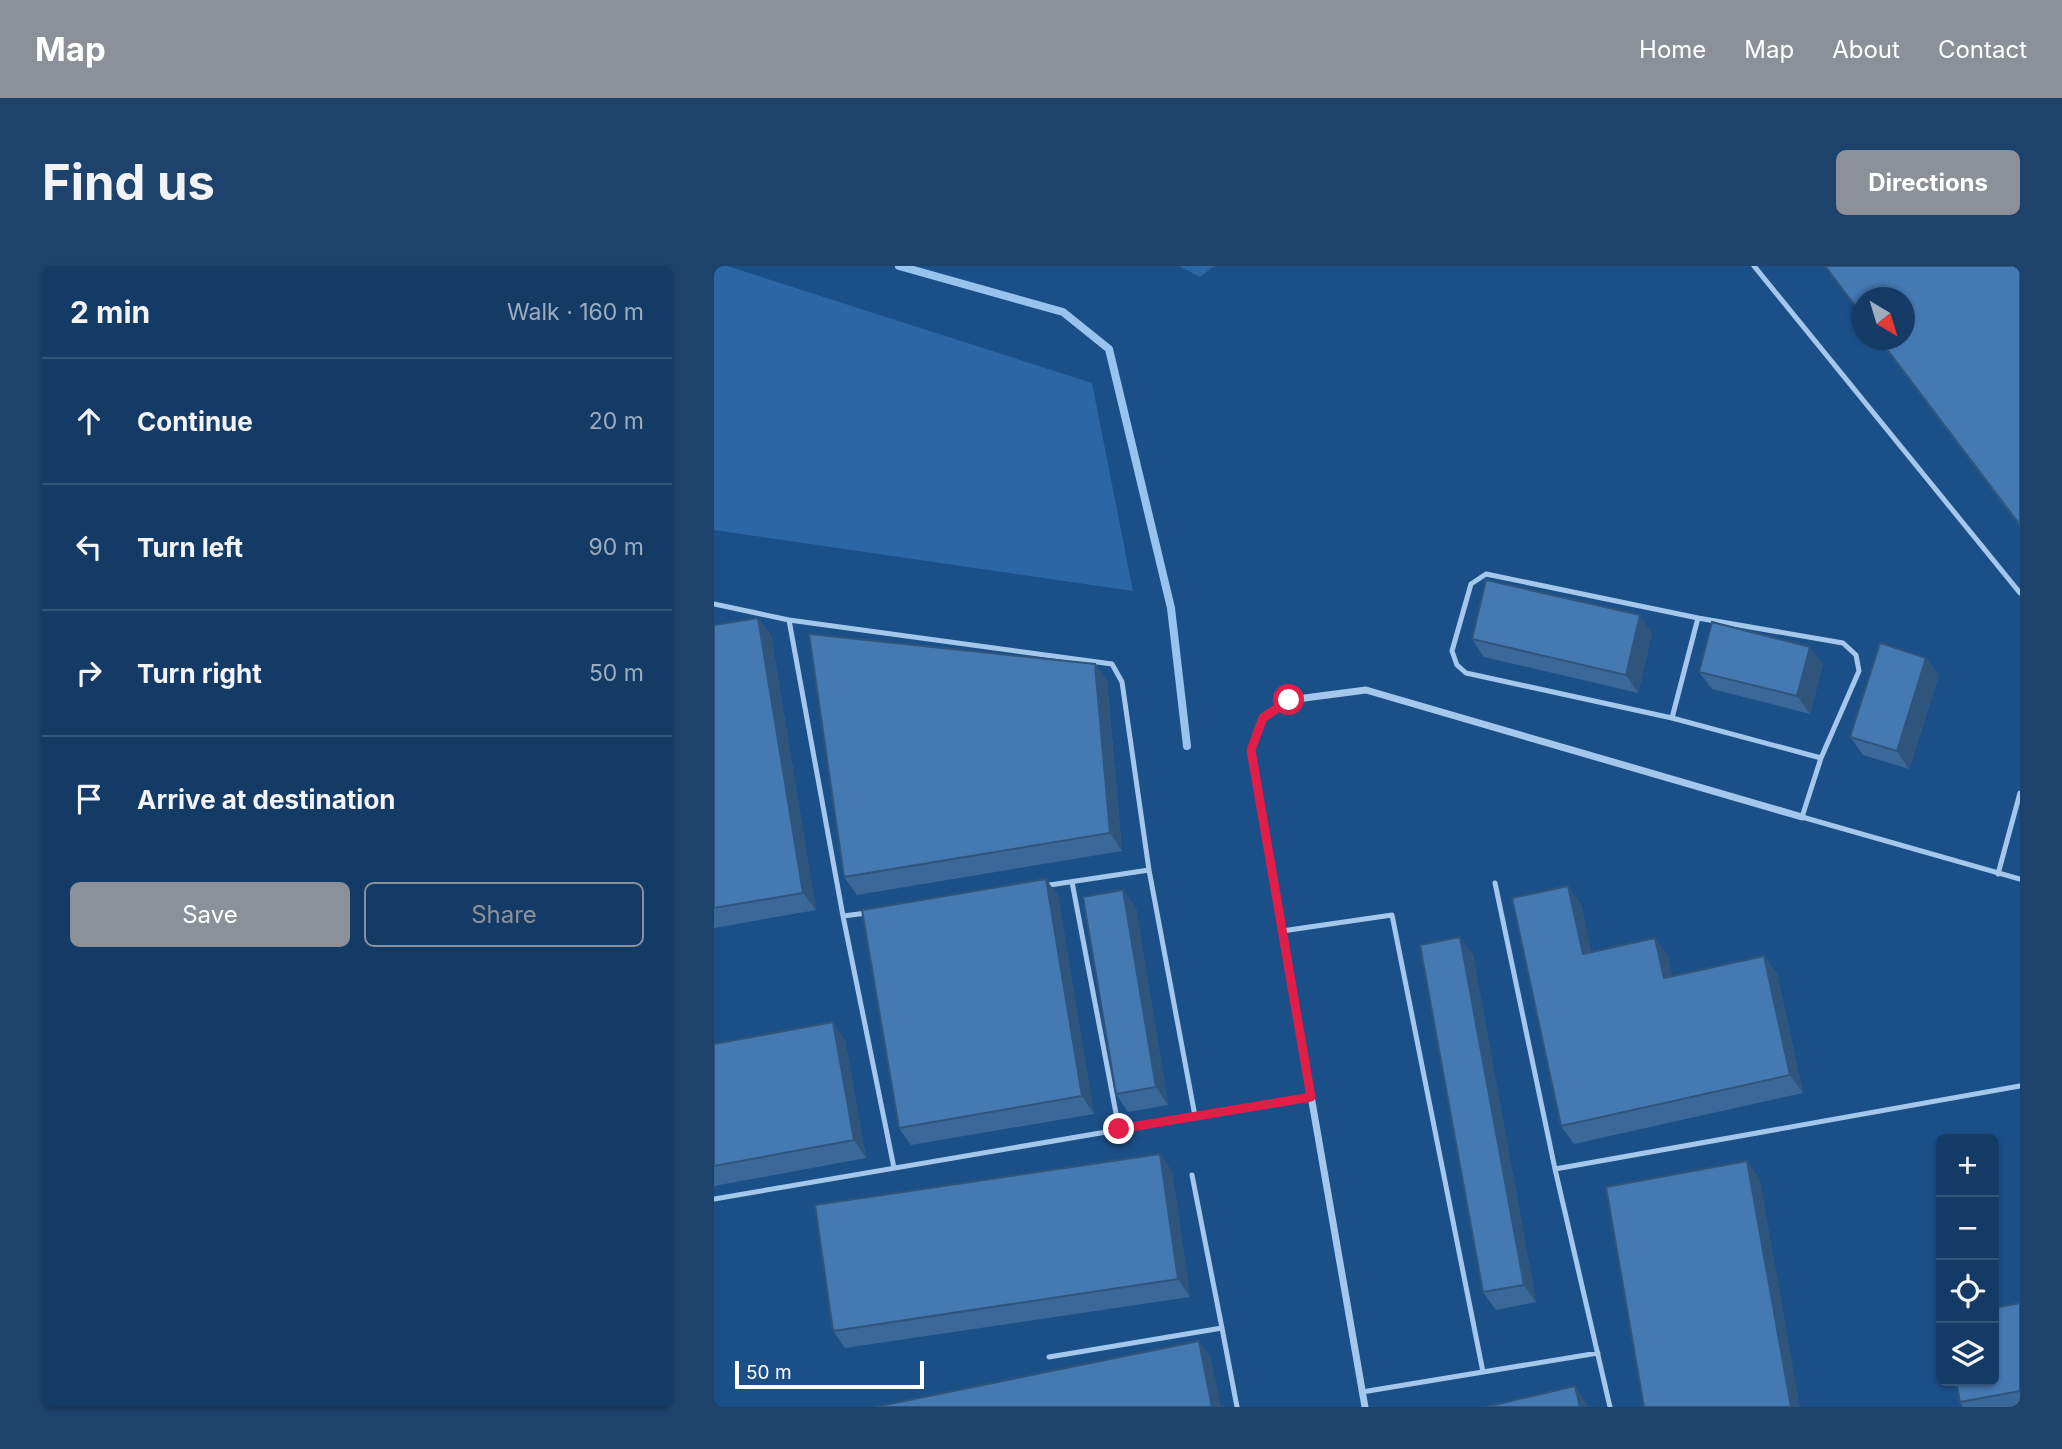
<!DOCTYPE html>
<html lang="en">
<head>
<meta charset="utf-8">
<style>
  body { margin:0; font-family:Inter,sans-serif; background:#1d426c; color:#f1f3f6 }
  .controls { position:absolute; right:21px; bottom:21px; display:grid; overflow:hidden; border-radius:10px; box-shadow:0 2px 5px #0004 }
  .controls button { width:63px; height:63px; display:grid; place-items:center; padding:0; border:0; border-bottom:2px solid #33557a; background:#143b66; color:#f1f3f6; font:35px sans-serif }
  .compass { position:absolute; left:1138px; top:21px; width:63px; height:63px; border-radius:50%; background:#143b66; box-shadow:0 2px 5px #0004; rotate:142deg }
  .scale { position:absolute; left:21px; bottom:18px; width:189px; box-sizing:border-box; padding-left:7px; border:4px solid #fff; border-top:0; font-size:19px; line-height:24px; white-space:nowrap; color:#fff; -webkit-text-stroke:5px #1b4f88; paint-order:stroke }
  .stop { position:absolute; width:21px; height:21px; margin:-16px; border:5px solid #e11d48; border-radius:50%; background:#fff }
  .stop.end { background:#e11d48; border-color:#fff; box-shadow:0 2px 7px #0008 }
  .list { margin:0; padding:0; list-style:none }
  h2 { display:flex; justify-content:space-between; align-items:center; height:91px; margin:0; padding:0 28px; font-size:30px }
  h2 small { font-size:23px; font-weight:400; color:#9dadbf }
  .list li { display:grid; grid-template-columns:46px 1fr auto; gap:21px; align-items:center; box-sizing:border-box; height:126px; padding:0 28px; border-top:2px solid #33557a }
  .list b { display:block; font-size:26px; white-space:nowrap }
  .list em { font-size:23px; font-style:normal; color:#9dadbf }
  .actions { display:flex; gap:14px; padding:21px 28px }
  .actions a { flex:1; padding:16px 0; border:2px solid #8c9099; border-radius:10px; text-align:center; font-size:24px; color:#8c9099 }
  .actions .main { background:#8c9099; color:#fff }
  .icon { flex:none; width:38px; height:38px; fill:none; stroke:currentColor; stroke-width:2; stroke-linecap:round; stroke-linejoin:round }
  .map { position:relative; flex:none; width:1306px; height:1141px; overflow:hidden; border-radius:10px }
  header { display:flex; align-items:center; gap:42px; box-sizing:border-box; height:98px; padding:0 35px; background:#8c9099; color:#fff }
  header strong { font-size:33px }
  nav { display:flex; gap:38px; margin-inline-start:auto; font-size:24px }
  .intro { display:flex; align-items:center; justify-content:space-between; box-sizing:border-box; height:168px; padding:0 42px }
  h1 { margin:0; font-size:49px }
  .button { padding:18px 32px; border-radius:10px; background:#8c9099; color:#fff; font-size:24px; font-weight:700 }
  main { display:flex; gap:42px; padding:0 42px }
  aside { flex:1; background:#143b66; border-radius:10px; box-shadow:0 2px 5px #0004 }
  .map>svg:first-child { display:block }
  .green { fill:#2b67a5 }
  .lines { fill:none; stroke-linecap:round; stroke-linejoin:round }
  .stream { stroke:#97c3ee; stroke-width:8 }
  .lane { stroke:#a4c8ec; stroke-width:5 }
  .street { stroke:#a4c8ec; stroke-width:7 }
  .wall { fill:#3a6899 }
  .shaded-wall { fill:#30557d }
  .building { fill:#4479b2; stroke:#30557d; stroke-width:2 }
  .route { stroke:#e11d48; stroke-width:9 }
</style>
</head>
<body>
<header>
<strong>Map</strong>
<nav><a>Home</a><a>Map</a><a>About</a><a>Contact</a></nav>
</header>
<div class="intro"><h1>Find us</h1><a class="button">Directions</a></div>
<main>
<aside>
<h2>2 min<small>Walk · 160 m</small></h2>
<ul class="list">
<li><svg class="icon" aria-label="ahead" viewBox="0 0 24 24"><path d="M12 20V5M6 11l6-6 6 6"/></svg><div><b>Continue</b></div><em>20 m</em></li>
<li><svg class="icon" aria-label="left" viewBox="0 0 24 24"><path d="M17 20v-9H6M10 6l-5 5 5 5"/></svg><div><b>Turn left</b></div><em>90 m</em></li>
<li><svg class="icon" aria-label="right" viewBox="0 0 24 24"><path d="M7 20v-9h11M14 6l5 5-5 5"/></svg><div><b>Turn right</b></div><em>50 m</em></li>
<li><svg class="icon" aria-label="arrive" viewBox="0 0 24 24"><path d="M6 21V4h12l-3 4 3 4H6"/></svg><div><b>Arrive at destination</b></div></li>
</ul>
<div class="actions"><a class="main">Save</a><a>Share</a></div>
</aside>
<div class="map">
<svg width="1306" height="1141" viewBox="0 0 1306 1141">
  <rect width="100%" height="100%" fill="#1b4f88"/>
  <path class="green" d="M0 0H13L378 117 419 325 0 264Z
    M465 0H500L486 11Z"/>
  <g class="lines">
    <path class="stream" d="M185 0 349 46 395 83 457 342 473 480"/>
    <path class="lane" d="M1040 0 1306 327
      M0 338 75 354 398 398 408 416 435 604 481 850
      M75 354 129 650 180 902
      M958 452 984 352
      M1107 492 958 452 752 407 743 399 738 385 757 318 772 308 984 352 1129 377 1142 389 1145 405 1107 492 1088 551 1306 613
      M1284 608 1306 527
      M358 616 405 863
      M781 617 841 903 896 1141
      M329 620 435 604
      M129 650 153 647
      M568 665 678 649 769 1106
      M841 903 1306 820
      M478 909 508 1062
      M0 933 597 831
      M335 1091 508 1062 523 1141
      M648 1126 884 1087"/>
    <path class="street" d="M651 1141 537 484 549 451 575 434 652 424 1088 551"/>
  </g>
  <path class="wall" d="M1110 0H1306V261L1165 74H1191L1149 32V51Z
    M44 352 57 369 102 644 0 662V359Z
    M938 367 924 427 770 391 758 373Z
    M381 398 393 415 408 585 143 629 130 611Z
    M1109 398 1096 448 998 423 985 406Z
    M1225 409 1195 503 1149 489 1136 471Z
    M332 613 344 630 380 848 197 879 185 862Z
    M409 624 422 642 454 839 414 846 402 828Z
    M867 638 877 686 954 690 958 710 1050 690 1063 708 1089 827 860 878 847 860Z
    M746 671 759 689 822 1036 782 1044 769 1026Z
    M131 774 152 892 0 920V778Z
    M458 905 476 1031 131 1082 119 1065Z
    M1306 1037V1141H1249L1246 1136Z"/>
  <path class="shaded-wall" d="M926 349 938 367 924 427 912 409Z
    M44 352 57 369 102 644 89 627Z
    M1096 381 1109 398 1096 448 1083 430Z
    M1212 392 1225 409 1195 503 1183 485Z
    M381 398 393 415 408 585 396 567Z
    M332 613 344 630 380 848 368 830Z
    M854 620 867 638 882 706 869 688Z
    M409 624 422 642 454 839 442 821Z
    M746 671 759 689 822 1036 810 1019Z
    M941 672 954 690 963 730 950 712Z
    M1050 690 1063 708 1089 827 1076 809Z
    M119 756 131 774 152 892 140 874Z
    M446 888 458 905 476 1031 464 1013Z
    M1033 895 1046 913 1086 1141H1077Z
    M485 1075 497 1092 507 1141H498Z
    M861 1120 873 1138 874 1141H866Z"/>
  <path class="building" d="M1111 0H1306V259L1166 74H1191V32H1149V50Z
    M772 314 926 349 912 409 758 373Z
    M44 352 89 627 0 642V359Z
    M998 356 1096 381 1083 430 985 406Z
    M95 368 381 398 396 567 130 611Z
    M1166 377 1212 392 1183 485 1136 471Z
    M332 613 368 830 185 862 148 644Z
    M854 620 869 688 941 672 950 712 1050 690 1076 809 847 860 798 632Z
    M409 624 442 821 402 828 369 631Z
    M746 671 810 1019 769 1026 706 679Z
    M119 756 140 874 0 900V778Z
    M446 888 464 1013 119 1065 101 939Z
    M1033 895 1077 1141H930L892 921Z
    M1306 1037V1125L1246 1136 1242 1115H1280V1042Z
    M485 1075 498 1141H161Z
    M861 1120 866 1141H772Z"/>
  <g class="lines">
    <path class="route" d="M405 863 597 831 537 484 549 452 575 434"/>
  </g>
</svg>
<div class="controls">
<button>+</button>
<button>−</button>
<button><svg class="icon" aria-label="locate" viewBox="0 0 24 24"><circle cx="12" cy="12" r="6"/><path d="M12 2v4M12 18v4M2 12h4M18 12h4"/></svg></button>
<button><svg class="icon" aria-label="layers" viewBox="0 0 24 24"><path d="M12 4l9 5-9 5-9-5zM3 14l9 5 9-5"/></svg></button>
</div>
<svg class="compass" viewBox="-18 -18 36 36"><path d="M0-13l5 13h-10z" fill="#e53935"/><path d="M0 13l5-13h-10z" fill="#9dadbf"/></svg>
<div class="scale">50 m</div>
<div class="stop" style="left:575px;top:434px"></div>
<div class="stop end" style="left:405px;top:863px"></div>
</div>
</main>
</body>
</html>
